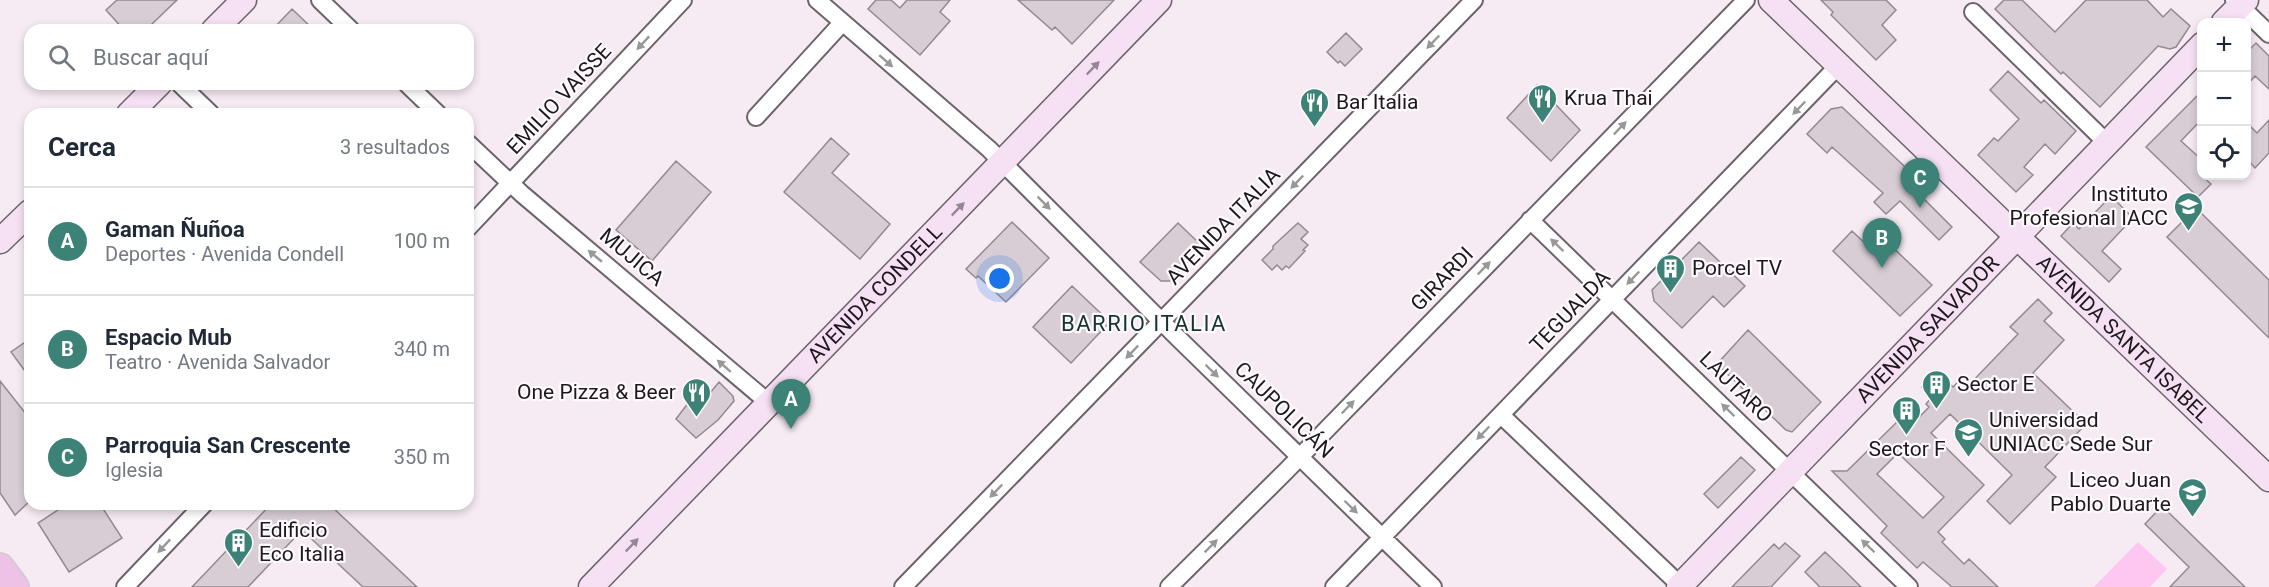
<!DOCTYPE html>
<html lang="es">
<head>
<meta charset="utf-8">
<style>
  body { margin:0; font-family:Roboto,sans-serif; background:#f6f6f7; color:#1f2937 }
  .controls { position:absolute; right:18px; top:18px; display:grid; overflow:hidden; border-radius:12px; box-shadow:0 3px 9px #0003 }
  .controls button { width:54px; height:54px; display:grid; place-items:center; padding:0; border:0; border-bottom:2px solid #e0e1e3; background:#fff; color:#1f2937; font:30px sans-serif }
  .you { position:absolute; left:1000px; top:279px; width:21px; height:21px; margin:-15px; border:4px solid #fff; border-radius:50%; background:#1a73e8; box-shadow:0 0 0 9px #1a73e833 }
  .badge { display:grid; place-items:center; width:39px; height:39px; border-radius:50%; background:#3d8276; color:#fff; font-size:20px; font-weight:700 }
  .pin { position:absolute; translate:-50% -50px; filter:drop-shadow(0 2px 3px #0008) }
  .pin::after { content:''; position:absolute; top:32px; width:21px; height:18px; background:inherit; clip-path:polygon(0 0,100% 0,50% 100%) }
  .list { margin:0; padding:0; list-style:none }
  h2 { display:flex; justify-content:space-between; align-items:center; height:78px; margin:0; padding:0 24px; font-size:26px }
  h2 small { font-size:20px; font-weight:400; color:#747a83 }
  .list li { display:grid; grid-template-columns:39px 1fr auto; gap:18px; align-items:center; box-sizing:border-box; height:108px; padding:0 24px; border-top:2px solid #e0e1e3 }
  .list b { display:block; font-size:22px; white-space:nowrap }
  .list p { margin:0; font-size:20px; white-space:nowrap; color:#747a83 }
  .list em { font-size:20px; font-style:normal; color:#747a83 }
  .icon { flex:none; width:33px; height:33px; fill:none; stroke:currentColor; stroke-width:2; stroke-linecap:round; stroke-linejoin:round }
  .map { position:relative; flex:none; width:2269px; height:587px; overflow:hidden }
  .search { position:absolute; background:#fff; box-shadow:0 3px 9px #0003; left:24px; top:24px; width:450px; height:66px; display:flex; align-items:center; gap:15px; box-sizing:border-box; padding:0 21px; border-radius:18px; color:#747a83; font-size:22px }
  .panel { position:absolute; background:#fff; box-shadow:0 3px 9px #0003; left:24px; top:108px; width:450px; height:402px; border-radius:18px }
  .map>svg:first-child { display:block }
  .park { fill:#fdc7f2 }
  .building { fill:#d8cdd5; stroke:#938991; stroke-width:1.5; fill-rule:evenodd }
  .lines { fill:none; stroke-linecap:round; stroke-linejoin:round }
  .street-casing { stroke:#6d646b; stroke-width:20 }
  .secondary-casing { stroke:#6d646b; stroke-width:27 }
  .primary-casing { stroke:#cdcccd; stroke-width:30 }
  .street { stroke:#fff; stroke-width:16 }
  .secondary { stroke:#f6e0f3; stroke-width:24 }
  .primary { stroke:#eec2e6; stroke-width:27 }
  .oneway { fill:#999798 }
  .oneway2 { fill:#948692 }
  .labels { text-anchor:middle; stroke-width:4.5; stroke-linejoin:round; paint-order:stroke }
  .poi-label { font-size:21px; fill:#1c181b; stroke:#fefafd; text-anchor:start }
  .street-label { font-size:21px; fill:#1c181b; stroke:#fefafd }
  .neighbourhood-label { font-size:22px; letter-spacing:1.5px; fill:#153630; stroke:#fefafd }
</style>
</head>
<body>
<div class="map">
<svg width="2269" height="587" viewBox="0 0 2269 587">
  <rect width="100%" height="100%" fill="#f6eaf3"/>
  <path class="park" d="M2138 542 2167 569 2150 587H2094Z"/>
  <path class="building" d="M117 0H177L152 24 158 30H124L106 10Z
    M876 0H891L900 8 907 0H950L940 12 950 21 920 55 868 9Z
    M1018 0H1114L1072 44 1055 27 1052 30Z
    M1821 0H1886L1896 10 1882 25 1896 40 1876 60 1831 15 1833 12Z
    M2004 0H2022L2055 32 2086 0H2147L2163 17 2171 9 2190 26 2176 47 2170 49 2158 46 2100 107 2063 72 2061 74 1995 9Z
    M292 9 314 30H272Z
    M1346 33 1362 49 1345 66 1340 61 1338 63 1327 52Z
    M2256 43 2269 56V89L2255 76 2247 85V52Z
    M2008 71 2041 103 2044 100 2076 131 2055 154 2045 144 2024 167 2033 175 2016 192 1978 155 1994 138 1998 141 2019 119 1990 90Z
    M1537 85 1580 130 1551 161 1507 118Z
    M2202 91V119L2181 141 2202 160V176L2211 184 2198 197 2146 147Z
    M1842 107 1923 184 1916 191 1952 227 1939 240 1900 201 1886 214 1874 202 1883 193 1832 147 1827 153 1807 134 1831 109Z
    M2269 120V153L2255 168 2247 159V123L2257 133Z
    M831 138 849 154 832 173 890 224 860 259 784 192Z
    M676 161 711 192 652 261 616 230Z
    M2111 196 2133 218 2102 251 2121 269 2109 282 2061 236 2073 223 2079 229Z
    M2196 208 2269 280V338L2167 237Z
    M1012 222 1049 258 1006 302 978 276 976 278 966 269Z
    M1178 223 1202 246 1170 281H1161L1140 262Z
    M1298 223 1308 232 1301 239 1308 245 1303 250 1305 251 1289 268 1286 266 1282 270 1277 265 1272 270 1262 260 1273 249V246Z
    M1852 231 1871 249 1882 237 1932 285 1900 316 1833 251Z
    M1699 242 1745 286 1724 307 1713 296 1682 328 1654 301 1652 290Z
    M1072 286 1110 322 1071 363 1033 327Z
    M2038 299 2052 313 2044 321 2064 340 2033 373 2086 424 2045 467 2056 477 2010 524 1987 501 2012 475 1950 414 1931 433 1984 485 1938 532 1945 539 1942 542 1964 564 1969 559 1998 587H1952L1923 562 1917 568 1881 533 1887 526 1832 471H1847L1898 421 1907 430 1929 407 1926 404 1932 397 1922 387 1937 371 1953 387 1959 381 1966 388 2018 334 2010 327ZM1898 453 1944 497 1923 518 1877 474Z
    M1748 330 1821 402 1792 432 1786 430 1717 364Z
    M24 343 30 350V378L11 352Z
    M0 381 30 419V501L15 515 0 493Z
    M719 382 733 396 734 401 718 420 696 438 676 419 692 398 697 402 707 391 710 393Z
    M1741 457 1755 470 1718 508 1704 494Z
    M67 504H100L122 538 69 572 38 523Z
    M271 504H329L417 587H363L302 530 248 587H192Z
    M2162 506 2245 587H2170L2189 567 2145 524Z
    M1785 543 1800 556 1771 587H1732L1774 544 1779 549Z
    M1825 552 1844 570 1861 587H1820L1805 572Z"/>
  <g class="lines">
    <defs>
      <path id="street" d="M320 0 351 30
        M817 0 989 149 1177 337 1433 587
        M2234 0 2269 34
        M1973 12 2107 143
        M180 84 211 114
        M407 84 438 114
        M756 117 842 23
        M468 143 522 194 769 403
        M1530 220 1909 587
        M468 228 683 0
        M1501 415 1682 587
        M125 587 204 504
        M903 587 1474 0
        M1169 587 1286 471 1746 0
        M1334 587 1839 65"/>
      <g id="secondary">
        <path id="s1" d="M1771 0 2269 479"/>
        <path d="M2224 22 2246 0"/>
        <path d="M214 30 244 0"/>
        <path d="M129 114 159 84"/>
        <path d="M0 241 30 212"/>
        <path id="s2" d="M591 587 1159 0"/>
        <path id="s3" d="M1679 587 2202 45"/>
      </g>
      <path id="primary" d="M0 567 15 587"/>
    </defs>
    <use href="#street" class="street-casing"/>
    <use href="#secondary" class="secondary-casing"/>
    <use href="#primary" class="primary-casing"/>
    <use href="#street" class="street"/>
    <use href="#secondary" class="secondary"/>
    <use href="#primary" class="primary"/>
  </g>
  <defs><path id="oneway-solid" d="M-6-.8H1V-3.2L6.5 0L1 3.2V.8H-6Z" transform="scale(1.5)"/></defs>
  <g class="oneway">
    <use href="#oneway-solid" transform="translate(1433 42) rotate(134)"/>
    <use href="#oneway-solid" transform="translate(643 43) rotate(133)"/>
    <use href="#oneway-solid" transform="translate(886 61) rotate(41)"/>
    <use href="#oneway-solid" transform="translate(1799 108) rotate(134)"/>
    <use href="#oneway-solid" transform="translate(1620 128) rotate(-46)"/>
    <use href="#oneway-solid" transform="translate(1297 182) rotate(134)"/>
    <use href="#oneway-solid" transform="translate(1044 203) rotate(45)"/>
    <use href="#oneway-solid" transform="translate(1557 245) rotate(-136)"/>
    <use href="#oneway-solid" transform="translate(595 256) rotate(-140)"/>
    <use href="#oneway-solid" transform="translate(1484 268) rotate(-46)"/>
    <use href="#oneway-solid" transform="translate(1633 278) rotate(134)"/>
    <use href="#oneway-solid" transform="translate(1132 352) rotate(134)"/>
    <use href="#oneway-solid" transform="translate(724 366) rotate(-139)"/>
    <use href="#oneway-solid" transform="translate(1212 371) rotate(44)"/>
    <use href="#oneway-solid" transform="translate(1348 407) rotate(-46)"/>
    <use href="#oneway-solid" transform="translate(1728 410) rotate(-136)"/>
    <use href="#oneway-solid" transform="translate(1483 433) rotate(134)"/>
    <use href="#oneway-solid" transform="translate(996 491) rotate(134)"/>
    <use href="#oneway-solid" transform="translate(1351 507) rotate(44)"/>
    <use href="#oneway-solid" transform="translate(164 546) rotate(133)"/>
    <use href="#oneway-solid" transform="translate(1211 546) rotate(-45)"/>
    <use href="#oneway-solid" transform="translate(1868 546) rotate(-136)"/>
  </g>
  <g class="oneway2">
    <use href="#oneway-solid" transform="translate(1093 68) rotate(-46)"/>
    <use href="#oneway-solid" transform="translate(958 209) rotate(-46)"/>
    <use href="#oneway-solid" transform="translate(632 545) rotate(-46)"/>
  </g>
  <defs>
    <symbol id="restaurant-pin" viewBox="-11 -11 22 30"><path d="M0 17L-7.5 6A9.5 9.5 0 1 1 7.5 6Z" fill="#3d8276" stroke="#fefafd"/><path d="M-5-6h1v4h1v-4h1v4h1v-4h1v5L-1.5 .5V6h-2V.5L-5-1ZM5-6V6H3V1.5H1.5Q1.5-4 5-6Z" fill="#fff"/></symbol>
    <symbol id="university-pin" viewBox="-11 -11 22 30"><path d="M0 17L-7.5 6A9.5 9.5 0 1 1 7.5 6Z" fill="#3d8276" stroke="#fefafd"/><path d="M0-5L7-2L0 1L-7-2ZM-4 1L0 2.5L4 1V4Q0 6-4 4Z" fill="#fff"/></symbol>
    <symbol id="building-pin" viewBox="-11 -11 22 30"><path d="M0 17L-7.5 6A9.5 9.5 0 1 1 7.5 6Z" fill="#3d8276" stroke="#fefafd"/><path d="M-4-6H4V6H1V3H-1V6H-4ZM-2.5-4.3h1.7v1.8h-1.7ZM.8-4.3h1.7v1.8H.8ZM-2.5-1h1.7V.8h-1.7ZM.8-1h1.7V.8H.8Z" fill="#fff"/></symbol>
    <symbol id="school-pin" viewBox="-11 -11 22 30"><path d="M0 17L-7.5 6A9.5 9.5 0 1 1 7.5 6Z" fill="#3d8276" stroke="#fefafd"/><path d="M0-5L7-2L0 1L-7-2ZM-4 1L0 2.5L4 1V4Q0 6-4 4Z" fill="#fff"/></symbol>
  </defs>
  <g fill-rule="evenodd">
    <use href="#restaurant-pin" x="1526" y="82" width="33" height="45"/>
    <use href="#restaurant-pin" x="1298" y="86" width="33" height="45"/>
    <use href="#university-pin" x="2172" y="190" width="33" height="45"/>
    <use href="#building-pin" x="1654" y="252" width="33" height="45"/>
    <use href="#building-pin" x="1920" y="368" width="33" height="45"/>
    <use href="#restaurant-pin" x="680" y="376" width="33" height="45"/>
    <use href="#building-pin" x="1890" y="394" width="33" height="45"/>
    <use href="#university-pin" x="1952" y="416" width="33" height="45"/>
    <use href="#school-pin" x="2176" y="476" width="33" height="45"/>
    <use href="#building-pin" x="222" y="526" width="33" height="45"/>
  </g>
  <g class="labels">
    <g class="poi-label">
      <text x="1564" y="105">Krua Thai</text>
      <text x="1336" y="109">Bar Italia</text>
      <text x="2168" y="201" text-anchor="end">Instituto<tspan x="2168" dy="24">Profesional IACC</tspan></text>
      <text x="1692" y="275">Porcel TV</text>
      <text x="1957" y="391">Sector E</text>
      <text x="676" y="399" text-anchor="end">One Pizza &amp; Beer</text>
      <text x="1989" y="427">Universidad<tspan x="1989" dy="24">UNIACC Sede Sur</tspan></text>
      <text x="1907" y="456" text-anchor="middle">Sector F</text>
      <text x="2171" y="487" text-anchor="end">Liceo Juan<tspan x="2171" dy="24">Pablo Duarte</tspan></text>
      <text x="259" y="537">Edificio<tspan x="259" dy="24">Eco Italia</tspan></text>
    </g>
    <g class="street-label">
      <text transform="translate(559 99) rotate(-47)" y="7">EMILIO VAISSE</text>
      <text transform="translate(1223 226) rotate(-46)" y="7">AVENIDA ITALIA</text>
      <text transform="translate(632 257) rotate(40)" y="7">MUJICA</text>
      <text transform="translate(1442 279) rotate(-46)" y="7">GIRARDI</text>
      <text dy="7" stroke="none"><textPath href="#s2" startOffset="408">AVENIDA CONDELL</textPath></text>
      <text transform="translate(1570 311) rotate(-46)" y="7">TEGUALDA</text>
      <text dy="7" stroke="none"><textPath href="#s3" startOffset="358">AVENIDA SALVADOR</textPath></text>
      <text dy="7" stroke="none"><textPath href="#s1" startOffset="489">AVENIDA SANTA ISABEL</textPath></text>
      <text transform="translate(1736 387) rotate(44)" y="7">LAUTARO</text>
      <text transform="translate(1284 410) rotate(44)" y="7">CAUPOLICÁN</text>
    </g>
    <g class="neighbourhood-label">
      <text x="1144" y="331">BARRIO ITALIA</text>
    </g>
  </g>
</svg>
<div class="controls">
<button>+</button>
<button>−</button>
<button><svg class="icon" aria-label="locate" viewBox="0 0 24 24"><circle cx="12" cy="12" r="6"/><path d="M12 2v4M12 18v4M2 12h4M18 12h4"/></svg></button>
</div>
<div class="you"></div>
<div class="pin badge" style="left:791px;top:429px">A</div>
<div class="pin badge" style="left:1882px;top:268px">B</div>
<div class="pin badge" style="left:1920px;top:208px">C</div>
<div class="search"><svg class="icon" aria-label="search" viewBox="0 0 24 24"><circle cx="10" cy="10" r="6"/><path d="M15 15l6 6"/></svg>Buscar aquí</div>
<section class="panel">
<h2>Cerca<small>3 resultados</small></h2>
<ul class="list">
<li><span class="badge">A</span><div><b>Gaman Ñuñoa</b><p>Deportes · Avenida Condell</p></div><em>100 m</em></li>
<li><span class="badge">B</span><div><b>Espacio Mub</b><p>Teatro · Avenida Salvador</p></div><em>340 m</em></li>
<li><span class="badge">C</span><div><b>Parroquia San Crescente</b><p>Iglesia</p></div><em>350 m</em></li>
</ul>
</section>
</div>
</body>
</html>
